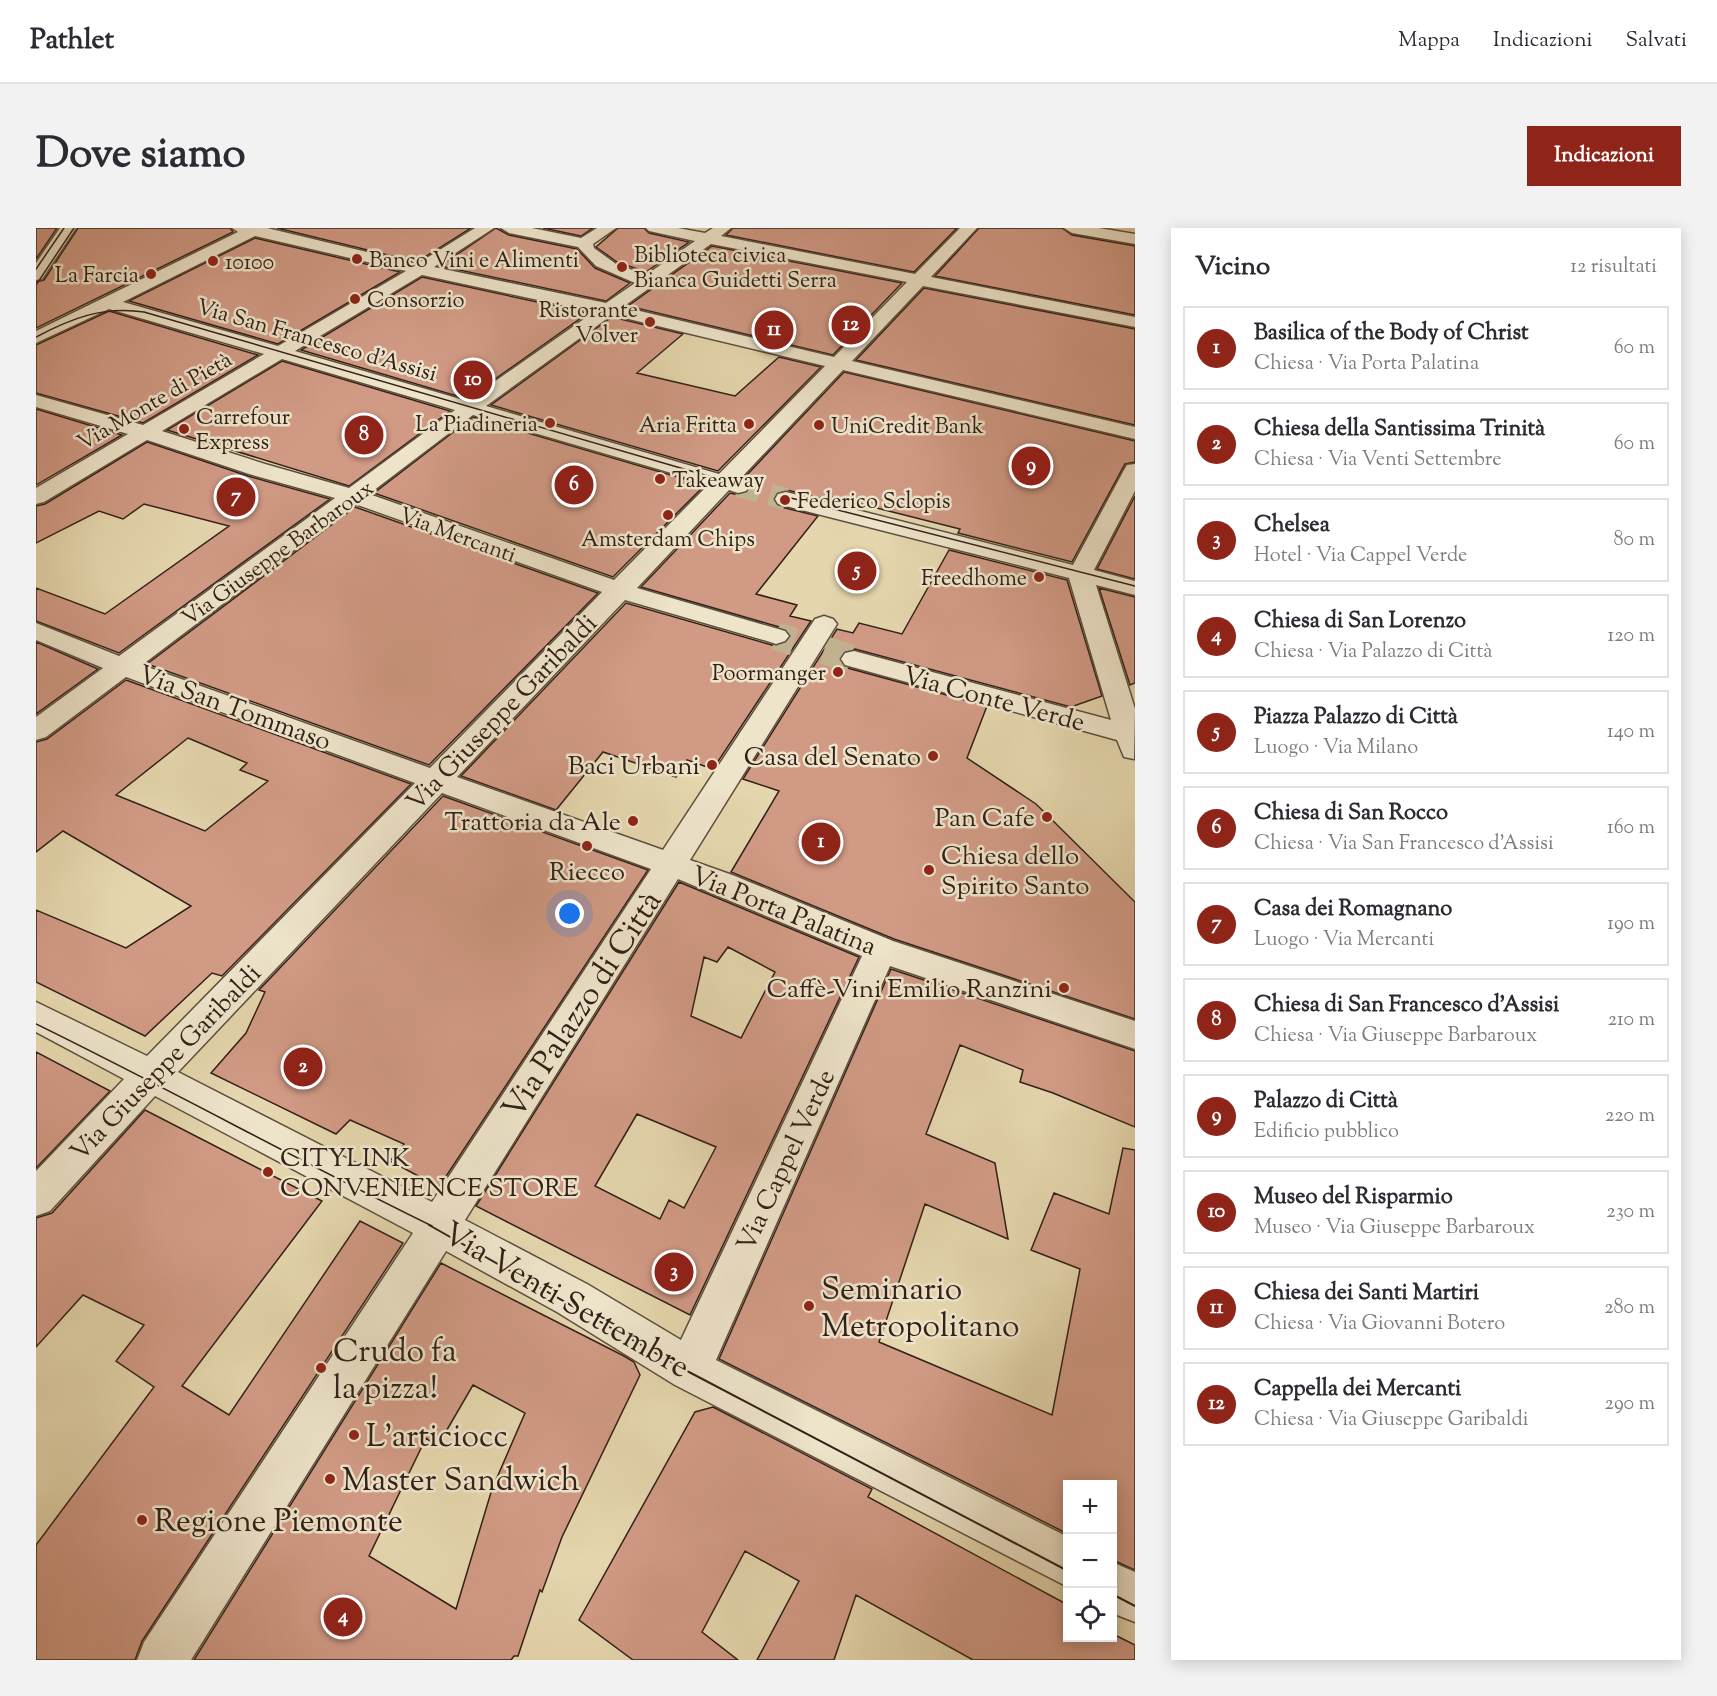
<!DOCTYPE html>
<html lang="it">
<head>
<meta charset="utf-8">
<style>
  body { margin:0; font-family:"Sorts Mill Goudy",serif; background:#f2f2f3; color:#2b2b33 }
  .controls { position:absolute; right:18px; bottom:18px; display:grid; overflow:hidden; border-radius:0px; box-shadow:0 3px 15px #0003 }
  .controls button { width:54px; height:54px; display:grid; place-items:center; padding:0; border:0; border-bottom:2px solid #e1e1e2; background:#fff; color:#2b2b33; font:30px sans-serif }
  .you { position:absolute; left:534px; top:686px; width:21px; height:21px; margin:-15px; border:4px solid #fff; border-radius:50%; background:#1a73e8; box-shadow:0 0 0 9px #1a73e833 }
  .badge { display:grid; place-items:center; width:39px; height:39px; border-radius:50%; background:#8f2418; color:#fff; font-size:20px; font-weight:700 }
  .pin { position:absolute; translate:-50% -50%; border:3px solid #fff; box-shadow:0 2px 6px #0006 }
  .list { margin:0; padding:0; list-style:none }
  h2 { display:flex; justify-content:space-between; align-items:center; height:78px; margin:0; padding:0 24px; font-size:26px }
  h2 small { font-size:20px; font-weight:400; color:#7c7c81 }
  .list li { display:grid; grid-template-columns:39px 1fr auto; gap:18px; align-items:center; box-sizing:border-box; height:84px; margin:0 12px 12px; padding:0 12px; border:2px solid #e1e1e2; border-radius:0px }
  .list b { display:block; font-size:22px; white-space:nowrap }
  .list p { margin:0; font-size:20px; white-space:nowrap; color:#7c7c81 }
  .list em { font-size:20px; font-style:normal; color:#7c7c81 }
  .icon { flex:none; width:33px; height:33px; fill:none; stroke:currentColor; stroke-width:2; stroke-linecap:round; stroke-linejoin:round }
  .map { position:relative; flex:none; width:1099px; height:1432px; overflow:hidden; border-radius:0px }
  header { display:flex; align-items:center; gap:36px; box-sizing:border-box; height:84px; padding:0 30px; background:#fff; border-bottom:2px solid #e1e1e2 }
  header strong { font-size:28px }
  nav { display:flex; gap:33px; margin-inline-start:auto; font-size:21px }
  .intro { display:flex; align-items:center; justify-content:space-between; box-sizing:border-box; height:144px; padding:0 36px }
  h1 { margin:0; font-size:42px }
  .button { padding:15px 27px; border-radius:0px; background:#8f2418; color:#fff; font-size:21px; font-weight:700 }
  main { display:flex; gap:36px; padding:0 36px }
  aside { flex:1; background:#fff; border-radius:0px; box-shadow:0 3px 15px #0003 }
  .map>svg:first-child { display:block }
  .building { fill:#d19a85; stroke:#312019; stroke-width:1.5; fill-rule:evenodd }
  .lines { fill:none; stroke-linecap:round; stroke-linejoin:round }
  .minor-tunnel-far1 { stroke:#c1b28f; stroke-width:22; stroke-dasharray:22 11; stroke-linecap:butt }
  .minor-tunnel { stroke:#c1b28f; stroke-width:28; stroke-dasharray:28 14; stroke-linecap:butt }
  .minor-casing { stroke:#5e4e3e; stroke-width:3 }
  .minor { fill:#eee4ca; fill-rule:evenodd }
  .tram-far1 { stroke:#312019; stroke-width:1.5 }
  .tram { stroke:#312019; stroke-width:2 }
  .poi-dot { fill:#8f2418; stroke:#eee4ca; stroke-width:2 }
  .labels { text-anchor:middle; stroke-width:5; stroke-linejoin:round; paint-order:stroke }
  .far-poi-label { font-size:22px; fill:#312019; stroke:#eee4ca; text-anchor:start }
  .far-street-label { font-size:22px; fill:#312019; stroke:#eee4ca }
  .street-label { font-size:26px; fill:#312019; stroke:#eee4ca }
  .poi-label { font-size:26px; fill:#312019; stroke:#eee4ca; text-anchor:end }
  .near-street-label { font-size:32px; fill:#312019; stroke:#eee4ca }
  .near-poi-label { font-size:32px; fill:#312019; stroke:#eee4ca; text-anchor:start }
</style>
</head>
<body>
<header>
<strong>Pathlet</strong>
<nav><a>Mappa</a><a>Indicazioni</a><a>Salvati</a></nav>
</header>
<div class="intro"><h1>Dove siamo</h1><a class="button">Indicazioni</a></div>
<main>
<div class="map">
<svg width="1099" height="1432" viewBox="0 0 1099 1432">
  <rect width="100%" height="100%" fill="#e5d6ad"/>
  <filter id="stains"><feTurbulence type="fractalNoise" baseFrequency=".00333" numOctaves="4"/><feColorMatrix values="0 0 0 0 .2 0 0 0 0 .09 0 0 0 0 .02 0 0 0 .5 -.17"/></filter>
  <radialGradient id="worn" r=".72"><stop offset=".6" stop-color="#630" stop-opacity="0"/><stop offset="1" stop-color="#630" stop-opacity=".3"/></radialGradient>
  <path class="building" d="M0 0H21L0 31Z
    M42 0H194L197 4 0 100V54L8 52Z
    M241 0H435L381 34Z
    M460 0 473 7 541 21 559 40 594 55 570 73 404 38Z
    M507 0H557L545 8Z
    M582 0H608L613 5 653 14 610 44 581 34 560 19Z
    M697 0H921L878 44 690 7Z
    M943 0H1026L1036 7 1099 18V87L899 48Z
    M219 10 364 44 242 116 93 73Z
    M676 18 866 55 797 127 592 78Z
    M386 49 552 85 431 171 265 122Z
    M888 60 1099 101V197L820 132Z
    M73 83 222 127 107 195 0 165V117Z
    M576 89 647 106 601 145 699 168 743 129 785 139 682 243 455 177Z
    M246 133 414 183 313 258 131 202Z
    M808 144 1099 213V234L1089 236 1036 334 922 305 924 301 797 269 794 273 751 262 741 264 737 270 741 278 782 288 720 366 761 377 754 388 775 393 677 541 651 532 640 549 567 524 520 582 425 548 590 375 739 418 751 414 755 408 750 401 605 359 694 265 703 267 712 264 715 257 708 250Z
    M0 181 86 207 0 257Z
    M437 189 669 257 577 349 338 265Z
    M111 214 212 248 294 271 83 425 0 393V360L69 386 193 298 108 276 87 291 63 283 0 315V278L9 276Z
    M1099 268V351L1061 341Z
    M319 279 562 365 393 537 111 436Z
    M913 322 1031 352 1066 468 1035 479 819 421 807 424 803 432 808 439 951 478 931 530 1000 576 1099 674V791L858 711 695 644 743 563 707 551 801 401 817 405 823 395 866 406Z
    M1063 360 1099 369V455L1094 457Z
    M0 414 62 441 0 486Z
    M90 452 375 556 186 748 176 745 109 808 0 754V682L90 720 155 678 27 603 0 624V514L11 511ZM152 510 211 535 204 542 232 553 169 603 80 567Z
    M407 568 612 642 403 959 354 933 368 916 314 892 300 906 175 845 210 805 229 764 223 762Z
    M643 654 823 729 654 1087 440 978ZM692 719 739 744 705 810 655 788 668 729 681 734ZM601 886 680 919 648 980 633 972 624 991 559 958Z
    M855 741 1099 823V899L1017 865 984 854 987 842 924 817 890 906 959 935 972 1011 889 976 843 1114 1016 1187 1044 1041 995 1022 1018 965 1073 986 1087 920 1099 922V1342L1077 1332V1257H1032V1306L683 1131Z
    M0 824 74 863 0 940Z
    M109 882 286 973 146 1158 193 1187 324 993 367 1015 106 1413 99 1432H0V1317L118 1159 80 1133 108 1097 47 1067 0 1119V990L16 985Z
    M405 1035 588 1128 598 1134 604 1147 526 1309 506 1364 504 1362 482 1428H478L475 1432H158ZM437 1157 489 1185 456 1261 420 1381 333 1328 390 1210 401 1219Z
    M677 1179 836 1261 832 1269 1032 1377V1410H1077V1406L1099 1417V1432H937L820 1367 798 1432H721L763 1353 709 1323 666 1404 702 1432H597L543 1392 659 1184Z"/>
  <g class="lines">
    <path class="minor-tunnel-far1" d="M702 258 750 271"/>
    <path class="minor-tunnel" d="M740 408 758 414
      M788 422 818 431"/>
    <defs>
      <path id="minor" d="M24 0H40L6 51 0 52V35Z
        M196 0H231L381 36 439 0H458L398 39 570 75 599 55 560 38 542 19 473 5 465 0H496L545 10 561 0H580L557 16 558 20 580 36 610 47 659 13 613 3 610 0H642L669 5 677 0H695L685 8 879 46 924 0H941L895 49 1099 89V99L887 58 816 133 1099 199V211L807 142 703 252 710 253 713 258 710 263 702 265 693 262 601 360 749 403 753 408 749 413 740 416 731 413 589 372 421 549 627 622 779 391 788 388 797 391 801 396 654 632 699 648 857 713 1099 793V821L854 738 680 1132 1032 1309V1359L639 1157 521 1084 410 1023 155 1432H101L108 1414 377 1005 119 868 14 983 0 988V943L88 851 0 804V774L111 828 379 555 90 449 10 509 0 512V489L67 440 0 412V395L83 428 299 270 213 246 111 212 8 274 0 276V260L92 206 0 179V167L107 197 228 126 73 81 0 115V103L202 4ZM219 8 370 43 242 118 87 74ZM675 16 871 54 798 129 587 79ZM386 47 558 84 431 173 259 123ZM576 87 789 138 683 246 450 178ZM246 131 419 182 313 260 229 236 126 203ZM437 187 673 256 578 352 333 266ZM319 276 566 364 394 540 106 437ZM406 565 615 641 396 974 142 844ZM642 651 826 728 645 1112 551 1056 429 992Z
        M1028 0H1063L1099 6V16L1036 5Z
        M1099 236V263L1058 342 1099 353V367L1060 357 1099 481 1098 531 1088 529 1081 512 809 437 805 431 809 425 818 423 1075 492 1033 350 742 276 739 271 742 266 750 264 1037 337 1088 242 1091 237Z
        M1076 1334 1099 1344V1394L1076 1385Z"/>
    </defs>
    <use href="#minor" class="minor-casing"/>
    <use href="#minor" class="minor"/>
    <path class="tram-far1" d="M0 41 28 0
      M0 57 38 0
      M0 109C36 90 67 78 108 84L703 257
      M751 269 1099 358
      M0 796C133 861 263 933 396 998"/>
    <path class="tram" d="M393 997 653 1144 1032 1343
      M1076 1366 1099 1378"/>
  </g>
  <g class="poi-dot">
    <circle cx="321" cy="31" r="6"/>
    <circle cx="177" cy="33" r="6"/>
    <circle cx="586" cy="39" r="6"/>
    <circle cx="115" cy="46" r="6"/>
    <circle cx="319" cy="71" r="6"/>
    <circle cx="614" cy="94" r="6"/>
    <circle cx="514" cy="195" r="6"/>
    <circle cx="713" cy="196" r="6"/>
    <circle cx="783" cy="197" r="6"/>
    <circle cx="148" cy="201" r="6"/>
    <circle cx="624" cy="251" r="6"/>
    <circle cx="749" cy="272" r="6"/>
    <circle cx="632" cy="287" r="6"/>
    <circle cx="1003" cy="349" r="6"/>
    <circle cx="802" cy="444" r="6"/>
    <circle cx="897" cy="528" r="6"/>
    <circle cx="676" cy="537" r="6"/>
    <circle cx="1011" cy="589" r="6"/>
    <circle cx="597" cy="593" r="6"/>
    <circle cx="551" cy="618" r="6"/>
    <circle cx="893" cy="642" r="6"/>
    <circle cx="1028" cy="760" r="6"/>
    <circle cx="232" cy="944" r="6"/>
    <circle cx="773" cy="1078" r="6"/>
    <circle cx="285" cy="1140" r="6"/>
    <circle cx="318" cy="1207" r="6"/>
    <circle cx="294" cy="1251" r="6"/>
    <circle cx="106" cy="1292" r="6"/>
  </g>
  <g class="labels">
    <g class="far-poi-label">
      <text x="598" y="34">Biblioteca civica<tspan x="598" dy="25">Bianca Guidetti Serra</tspan></text>
      <text x="333" y="39">Banco Vini e Alimenti</text>
      <text x="189" y="41">10100</text>
      <text x="103" y="54" text-anchor="end">La Farcia</text>
      <text x="331" y="79">Consorzio</text>
      <text x="602" y="89" text-anchor="end">Ristorante<tspan x="602" dy="25">Volver</tspan></text>
      <text x="160" y="196">Carrefour<tspan x="160" dy="25">Express</tspan></text>
      <text x="502" y="203" text-anchor="end">La Piadineria</text>
      <text x="701" y="204" text-anchor="end">Aria Fritta</text>
      <text x="795" y="205">UniCredit Bank</text>
      <text x="636" y="259">Takeaway</text>
      <text x="761" y="280">Federico Sclopis</text>
      <text x="632" y="318" text-anchor="middle">Amsterdam Chips</text>
      <text x="991" y="357" text-anchor="end">Freedhome</text>
      <text x="790" y="452" text-anchor="end">Poormanger</text>
    </g>
    <g class="far-street-label">
      <text transform="translate(281 111) rotate(16)" y="8">Via San Francesco d'Assisi</text>
      <text transform="translate(118 172) rotate(-30)" y="8">Via Monte di Pietà</text>
      <text transform="translate(422 306) rotate(20)" y="8">Via Mercanti</text>
      <text transform="translate(241 324) rotate(-36)" y="8">Via Giuseppe Barbaroux</text>
    </g>
    <g class="street-label">
      <text transform="translate(958 470) rotate(15)" y="9">Via Conte Verde</text>
      <text transform="translate(199 479) rotate(20)" y="9">Via San Tommaso</text>
      <text transform="translate(465 484) rotate(-46)" y="9">Via Giuseppe Garibaldi</text>
      <text transform="translate(748 682) rotate(22)" y="9">Via Porta Palatina</text>
      <text transform="translate(129 834) rotate(-46)" y="9">Via Giuseppe Garibaldi</text>
      <text transform="translate(749 932) rotate(-65)" y="9">Via Cappel Verde</text>
    </g>
    <g class="poi-label">
      <text x="885" y="537">Casa del Senato</text>
      <text x="664" y="546">Baci Urbani</text>
      <text x="999" y="598">Pan Cafe</text>
      <text x="585" y="602">Trattoria da Ale</text>
      <text x="905" y="636" text-anchor="start">Chiesa dello<tspan x="905" dy="30">Spirito Santo</tspan></text>
      <text x="551" y="652" text-anchor="middle">Riecco</text>
      <text x="1016" y="769">Caffè-Vini Emilio Ranzini</text>
      <text x="244" y="938" text-anchor="start">CITYLINK<tspan x="244" dy="30">CONVENIENCE STORE</tspan></text>
    </g>
    <g class="near-street-label">
      <text transform="translate(545 776) rotate(-57)" y="11">Via Palazzo di Città</text>
      <text transform="translate(531 1071) rotate(30)" y="11">Via Venti Settembre</text>
    </g>
    <g class="near-poi-label">
      <text x="785" y="1071">Seminario<tspan x="785" dy="37">Metropolitano</tspan></text>
      <text x="297" y="1133">Crudo fa<tspan x="297" dy="37">la pizza!</tspan></text>
      <text x="330" y="1218">L'articiocc</text>
      <text x="306" y="1262">Master Sandwich</text>
      <text x="118" y="1303">Regione Piemonte</text>
    </g>
  </g>
  <rect width="100%" height="100%" filter="url(#stains)"/>
  <rect width="100%" height="100%" fill="url(#worn)"/>
</svg>
<div class="controls">
<button>+</button>
<button>−</button>
<button><svg class="icon" aria-label="locate" viewBox="0 0 24 24"><circle cx="12" cy="12" r="6"/><path d="M12 2v4M12 18v4M2 12h4M18 12h4"/></svg></button>
</div>
<div class="you"></div>
<div class="pin badge" style="left:785px;top:614px">1</div>
<div class="pin badge" style="left:267px;top:839px">2</div>
<div class="pin badge" style="left:638px;top:1044px">3</div>
<div class="pin badge" style="left:307px;top:1389px">4</div>
<div class="pin badge" style="left:821px;top:343px">5</div>
<div class="pin badge" style="left:538px;top:257px">6</div>
<div class="pin badge" style="left:200px;top:269px">7</div>
<div class="pin badge" style="left:328px;top:207px">8</div>
<div class="pin badge" style="left:995px;top:238px">9</div>
<div class="pin badge" style="left:437px;top:152px">10</div>
<div class="pin badge" style="left:738px;top:102px">11</div>
<div class="pin badge" style="left:815px;top:97px">12</div>
</div>
<aside>
<h2>Vicino<small>12 risultati</small></h2>
<ul class="list">
<li><span class="badge">1</span><div><b>Basilica of the Body of Christ</b><p>Chiesa · Via Porta Palatina</p></div><em>60 m</em></li>
<li><span class="badge">2</span><div><b>Chiesa della Santissima Trinità</b><p>Chiesa · Via Venti Settembre</p></div><em>60 m</em></li>
<li><span class="badge">3</span><div><b>Chelsea</b><p>Hotel · Via Cappel Verde</p></div><em>80 m</em></li>
<li><span class="badge">4</span><div><b>Chiesa di San Lorenzo</b><p>Chiesa · Via Palazzo di Città</p></div><em>120 m</em></li>
<li><span class="badge">5</span><div><b>Piazza Palazzo di Città</b><p>Luogo · Via Milano</p></div><em>140 m</em></li>
<li><span class="badge">6</span><div><b>Chiesa di San Rocco</b><p>Chiesa · Via San Francesco d'Assisi</p></div><em>160 m</em></li>
<li><span class="badge">7</span><div><b>Casa dei Romagnano</b><p>Luogo · Via Mercanti</p></div><em>190 m</em></li>
<li><span class="badge">8</span><div><b>Chiesa di San Francesco d'Assisi</b><p>Chiesa · Via Giuseppe Barbaroux</p></div><em>210 m</em></li>
<li><span class="badge">9</span><div><b>Palazzo di Città</b><p>Edificio pubblico</p></div><em>220 m</em></li>
<li><span class="badge">10</span><div><b>Museo del Risparmio</b><p>Museo · Via Giuseppe Barbaroux</p></div><em>230 m</em></li>
<li><span class="badge">11</span><div><b>Chiesa dei Santi Martiri</b><p>Chiesa · Via Giovanni Botero</p></div><em>280 m</em></li>
<li><span class="badge">12</span><div><b>Cappella dei Mercanti</b><p>Chiesa · Via Giuseppe Garibaldi</p></div><em>290 m</em></li>
</ul>
</aside>
</main>
</body>
</html>
